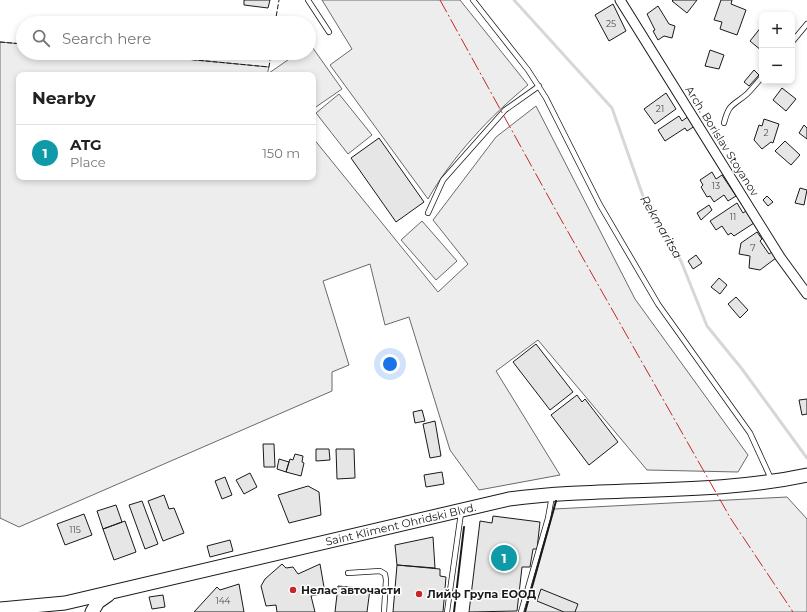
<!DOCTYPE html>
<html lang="en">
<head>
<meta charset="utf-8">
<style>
  body { margin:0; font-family:Montserrat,sans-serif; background:#f2f2f2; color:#222 }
  .controls { position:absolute; right:12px; top:12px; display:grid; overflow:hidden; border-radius:8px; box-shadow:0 2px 6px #0003 }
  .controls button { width:36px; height:36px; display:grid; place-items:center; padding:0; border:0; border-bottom:1px solid #e0e0e0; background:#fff; color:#222; font:20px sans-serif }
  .you { position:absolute; left:390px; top:364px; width:14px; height:14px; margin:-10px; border:3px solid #fff; border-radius:50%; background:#1a73e8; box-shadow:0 0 0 6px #1a73e833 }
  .badge { display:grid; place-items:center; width:26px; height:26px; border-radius:50%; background:#7c3aed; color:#fff; font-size:13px; font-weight:700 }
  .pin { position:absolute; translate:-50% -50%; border:2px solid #fff; box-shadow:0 1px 4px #0006 }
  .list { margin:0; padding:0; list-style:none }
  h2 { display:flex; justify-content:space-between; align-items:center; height:52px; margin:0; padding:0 16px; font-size:17px }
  h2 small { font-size:13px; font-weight:400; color:#767676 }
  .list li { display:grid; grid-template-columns:26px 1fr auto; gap:12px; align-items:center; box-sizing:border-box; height:56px; padding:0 16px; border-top:1px solid #e0e0e0 }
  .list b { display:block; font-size:15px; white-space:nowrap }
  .list p { margin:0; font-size:13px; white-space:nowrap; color:#767676 }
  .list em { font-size:13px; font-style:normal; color:#767676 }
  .icon { flex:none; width:22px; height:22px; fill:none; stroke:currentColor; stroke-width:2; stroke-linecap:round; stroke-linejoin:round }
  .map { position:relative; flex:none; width:807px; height:612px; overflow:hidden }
  .search { position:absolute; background:#fff; box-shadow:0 2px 6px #0003; left:16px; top:16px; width:300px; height:44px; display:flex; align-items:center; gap:10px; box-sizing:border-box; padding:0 14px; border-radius:22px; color:#767676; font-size:15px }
  .panel { position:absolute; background:#fff; box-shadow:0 2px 6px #0003; left:16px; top:72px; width:300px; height:108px; border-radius:8px }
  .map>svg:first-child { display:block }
  .green { fill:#ededed; stroke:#6a6a6a }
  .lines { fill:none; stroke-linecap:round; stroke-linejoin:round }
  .stream { stroke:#d7d7d7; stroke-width:3 }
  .building { fill:#e6e6e6; stroke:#1a1a1a }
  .service-casing { stroke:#1a1a1a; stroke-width:6 }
  .minor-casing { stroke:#1a1a1a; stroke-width:11 }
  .secondary-casing { stroke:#1a1a1a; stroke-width:15 }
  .service { stroke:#fff; stroke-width:4.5 }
  .minor { stroke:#fff; stroke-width:9 }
  .secondary { stroke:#fff; stroke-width:13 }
  .fence { stroke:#1a1a1a; stroke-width:1; stroke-dasharray:5 2; stroke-linecap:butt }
  .wall { stroke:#1a1a1a; stroke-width:2 }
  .power { stroke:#c62828; stroke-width:1; stroke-dasharray:14 3 2 3; stroke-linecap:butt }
  .poi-dot { fill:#c62828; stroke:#fff; stroke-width:1.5 }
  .labels { text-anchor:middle; stroke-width:3; stroke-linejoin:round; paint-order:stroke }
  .number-label { font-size:9px; fill:#4d4d4d }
  .street-label { font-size:11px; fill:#1a1a1a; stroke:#fff }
  .poi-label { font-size:11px; font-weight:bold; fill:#1a1a1a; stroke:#fff; text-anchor:start }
  .water-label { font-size:12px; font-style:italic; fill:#1a1a1a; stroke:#fff }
</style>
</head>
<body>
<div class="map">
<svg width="807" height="612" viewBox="0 0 807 612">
  <rect width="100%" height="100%" fill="#fff"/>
  <path class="green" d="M322 0H460L528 85C490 116 452 157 428 199L330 65 352 49Z
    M0 42 23 44V53H122L269 67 267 75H19V177H313V138L438 292 468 264 433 220 496 137 536 106 635 299 748 455 738 472 647 470 538 340 496 371 560 475 479 490 450 450 409 317 385 325 370 264 323 281 349 365 332 372V391L19 527 0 518Z
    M310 44 342 89 313 109V75H271L269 73 298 53H309Z
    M339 94 372 135 348 154 316 113Z
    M422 221 457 261 436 280 401 240Z
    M787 497 807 519V612H525L554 509Z"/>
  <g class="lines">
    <path class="stream" d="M514 0 612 108 644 199 681 261 707 326 742 369 807 458"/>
  </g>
  <path class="building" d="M244 0H270L268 8 244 5Z
    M673 0H697L687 13 672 1Z
    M721 0H732L731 4 746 10 737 35 720 29 722 22 714 20Z
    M613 4 626 31 609 41 595 15Z
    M658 6 669 24 675 26 672 38 664 36 658 40 653 31 655 30 647 14Z
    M281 18 294 20 293 23H280Z
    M762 26V51L750 41Z
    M710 50 724 55 719 69 705 66Z
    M754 70 759 75 749 86 744 82Z
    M782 88 796 99 786 111 773 100Z
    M666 93 676 109 655 124 644 109Z
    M679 116 682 121 689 116 695 126 687 131 685 128 665 141 658 130Z
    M764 119 779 124 773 143 771 142 762 149 754 140 759 125 762 126Z
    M804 125 807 128V139L799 133Z
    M379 138 424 202 396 222 351 158Z
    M785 141 800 155 791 165 775 151Z
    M712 172 716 179 722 175 736 196 728 201 724 195 714 202 710 196 707 197 701 187 703 185 700 180Z
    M800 188 807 190 804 205 795 203Z
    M767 196 773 202 768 206 763 200Z
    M737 203 743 213 746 211 754 223 734 236 731 233 728 235 722 226 716 230 710 221Z
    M709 205 712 210 701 220 697 213Z
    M757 232 762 239 760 241 769 254 772 252 776 258 760 270 749 268 750 256 739 254 741 243Z
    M696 255 702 263 693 269 688 261Z
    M719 278 727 285 720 294 711 287Z
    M736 297 748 310 740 318 728 304Z
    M536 344 573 392 550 410 513 362Z
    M577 395 582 402 585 399 618 442 589 465 551 415Z
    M807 399V414L802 415 799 400Z
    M422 410 425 421 415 423 413 412Z
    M435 421 441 456 430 458 423 424Z
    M263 444H274L275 467H264Z
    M316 449H329L330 460 316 461Z
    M336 449H354L355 478 337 479Z
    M295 454 303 456 302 462 304 463 301 476 286 472 290 459 293 460Z
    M279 459 289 462 286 472 277 469Z
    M442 472 444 484 426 487 424 475Z
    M250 473 257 487 244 494 236 480Z
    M225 477 232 495 222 499 215 481Z
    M308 486 319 492 321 515 289 523 278 495Z
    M164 495 169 509 174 508 184 533 163 541 148 501Z
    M142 501 158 544 145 549 129 505Z
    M116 505 122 522 103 529 97 511Z
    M84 514 92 535 65 545 57 524Z
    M493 516 540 522 537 549H533L530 567H522L517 611 469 612 480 521 492 523Z
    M125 521 136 552 114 560 103 529Z
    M433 537 435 568 397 565 395 545Z
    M230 540 233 551 210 557 207 546Z
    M282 564 286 568 293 567 298 574 320 564 325 593 311 596 315 612H277L276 605 266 606 261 586 265 579Z
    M397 565 440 569V576L446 577 443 612H393Z
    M239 584 244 612H194L217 587 220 590Z
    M338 586 370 589 367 612H335Z
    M541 589 578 604 575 612H564L537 601Z
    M163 595 165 607 152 609 149 597Z"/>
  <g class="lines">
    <defs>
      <path id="service" d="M308 0 329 32
        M473 0 528 70 546 98 600 205 658 304 750 433 772 481
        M792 42 807 24
        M724 123C729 103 733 106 747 94 752 89 757 83 762 77
        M428 213 443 180 505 110 539 86
        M348 573 380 571 385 574 386 580 384 612
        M447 612 461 513
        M521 612 548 518 552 496"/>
      <path id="minor" d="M620 0 780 257 807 294"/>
      <g id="secondary">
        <path id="s1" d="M0 609 65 603 509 499C608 486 709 496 807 475"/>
        <path d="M92 612 98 602 108 595"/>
      </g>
    </defs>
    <use href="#service" class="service-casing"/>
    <use href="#minor" class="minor-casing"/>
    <use href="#secondary" class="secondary-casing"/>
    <use href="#service" class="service"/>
    <use href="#minor" class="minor"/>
    <use href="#secondary" class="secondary"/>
    <path class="fence" d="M275 23 279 0
      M0 42 23 44
      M122 53 269 67 271 53"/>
    <path class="wall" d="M454 612 464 527
      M525 612 556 501"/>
    <path class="power" d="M440 0 559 216 731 519 793 612"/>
  </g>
  <g class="poi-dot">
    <circle cx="293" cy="590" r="4"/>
    <circle cx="419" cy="594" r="4"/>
  </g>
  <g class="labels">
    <g class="number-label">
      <text x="611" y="27">25</text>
      <text x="660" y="112">21</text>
      <text x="766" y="136">2</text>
      <text x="716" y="189">13</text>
      <text x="733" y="220">11</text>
      <text x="753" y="251">7</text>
      <text x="75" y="533">115</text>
      <text x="223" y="604">144</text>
    </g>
    <g class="street-label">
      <text transform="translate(722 141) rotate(58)" y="4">Аrch. Borislav Stoyanov</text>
      <text dy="4" stroke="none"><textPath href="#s1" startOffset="410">Saint Kliment Ohridski Blvd.</textPath></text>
    </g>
    <g class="poi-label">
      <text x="301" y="594">Нелас авточасти</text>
      <text x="427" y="598">Лийф Група ЕООД</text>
    </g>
    <g class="water-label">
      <text transform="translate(661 227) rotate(60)" y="4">Rekmaritsa</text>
    </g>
  </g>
</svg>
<div class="controls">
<button>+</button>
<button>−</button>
</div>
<div class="you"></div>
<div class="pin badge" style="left:504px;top:558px;background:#0f9aa8">1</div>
<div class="search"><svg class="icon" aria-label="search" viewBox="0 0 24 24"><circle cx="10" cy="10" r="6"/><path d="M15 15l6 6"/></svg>Search here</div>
<section class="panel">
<h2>Nearby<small></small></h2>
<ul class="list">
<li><span class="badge" style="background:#0f9aa8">1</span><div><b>ATG</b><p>Place</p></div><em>150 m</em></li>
</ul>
</section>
</div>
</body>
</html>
